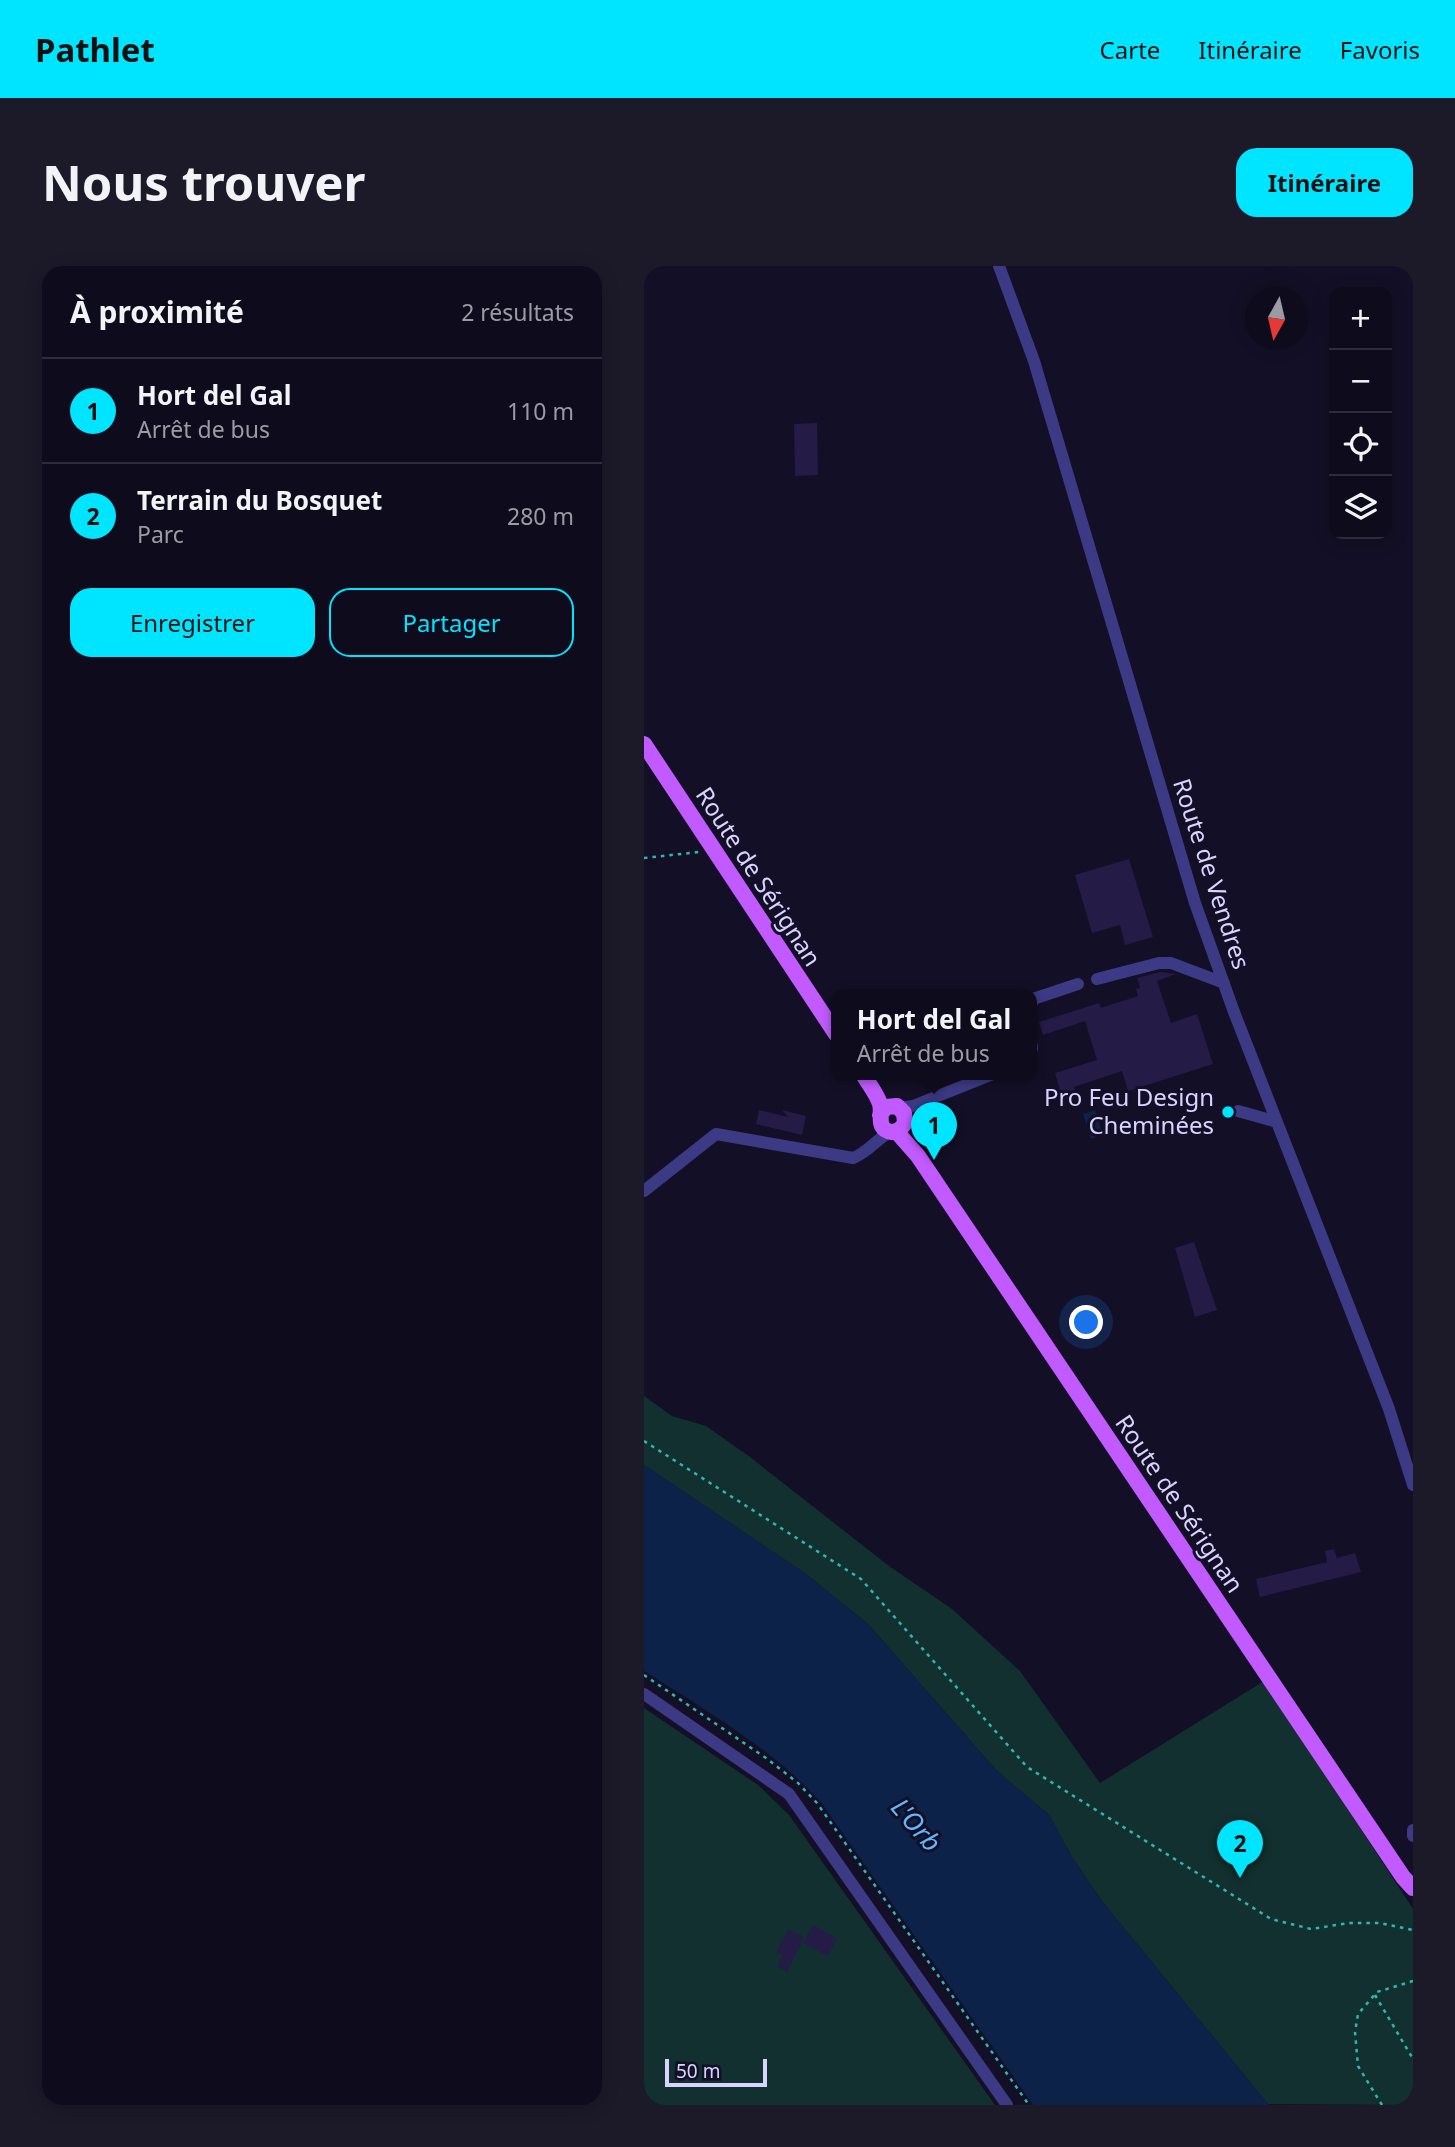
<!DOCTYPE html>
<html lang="fr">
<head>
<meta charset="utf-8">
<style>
  body { margin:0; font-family:"Noto Sans",sans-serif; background:#1c1929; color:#f1f3f6 }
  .controls { position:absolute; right:21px; top:21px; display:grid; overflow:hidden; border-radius:14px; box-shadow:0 4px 18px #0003 }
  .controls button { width:63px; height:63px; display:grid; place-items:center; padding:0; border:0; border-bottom:2px solid #2e2b3b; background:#0e0b1c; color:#f1f3f6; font:35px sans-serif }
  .compass { position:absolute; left:601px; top:21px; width:63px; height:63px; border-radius:50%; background:#0e0b1c; box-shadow:0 4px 18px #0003; rotate:188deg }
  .scale { position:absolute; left:21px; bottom:18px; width:102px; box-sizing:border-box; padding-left:7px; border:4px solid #d9d4ff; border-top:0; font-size:19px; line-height:24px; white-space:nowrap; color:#d9d4ff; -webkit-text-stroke:5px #130f26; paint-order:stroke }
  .you { position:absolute; left:443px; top:1057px; width:24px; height:24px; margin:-18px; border:5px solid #fff; border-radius:50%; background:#1a73e8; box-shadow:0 0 0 10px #1a73e833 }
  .badge { display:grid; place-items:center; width:46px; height:46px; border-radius:50%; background:#00e5ff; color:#111; font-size:23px; font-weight:700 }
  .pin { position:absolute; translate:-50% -58px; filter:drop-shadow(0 2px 4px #0008) }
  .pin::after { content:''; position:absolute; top:37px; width:24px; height:21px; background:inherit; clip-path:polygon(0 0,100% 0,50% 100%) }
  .popup { position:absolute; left:187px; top:723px; width:206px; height:91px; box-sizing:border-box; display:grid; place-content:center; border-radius:14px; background:#0e0b1c; filter:drop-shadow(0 2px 5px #0005); font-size:23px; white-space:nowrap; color:#9b9ba3 }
  .popup b { font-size:26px; color:#f1f3f6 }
  .popup::after { content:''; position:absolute; left:50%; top:100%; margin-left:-14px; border:14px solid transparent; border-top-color:#0e0b1c }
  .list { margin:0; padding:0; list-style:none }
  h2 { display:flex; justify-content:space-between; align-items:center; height:91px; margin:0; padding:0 28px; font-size:30px }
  h2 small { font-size:23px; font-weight:400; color:#9b9ba3 }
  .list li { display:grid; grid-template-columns:46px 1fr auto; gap:21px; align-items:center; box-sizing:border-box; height:105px; padding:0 28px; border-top:2px solid #2e2b3b }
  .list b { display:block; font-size:26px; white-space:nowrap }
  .list p { margin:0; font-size:23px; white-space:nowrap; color:#9b9ba3 }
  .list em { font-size:23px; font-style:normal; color:#9b9ba3 }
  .actions { display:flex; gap:14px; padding:21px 28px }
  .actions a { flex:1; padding:16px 0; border:2px solid #00e5ff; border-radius:21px; text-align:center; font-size:24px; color:#00e5ff }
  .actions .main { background:#00e5ff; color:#111 }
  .icon { flex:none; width:38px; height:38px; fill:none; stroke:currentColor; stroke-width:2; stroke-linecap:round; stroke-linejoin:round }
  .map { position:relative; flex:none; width:769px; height:1839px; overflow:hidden; border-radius:21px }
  header { display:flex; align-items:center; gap:42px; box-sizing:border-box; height:98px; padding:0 35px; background:#00e5ff; color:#111 }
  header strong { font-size:33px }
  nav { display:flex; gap:38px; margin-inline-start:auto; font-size:24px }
  .intro { display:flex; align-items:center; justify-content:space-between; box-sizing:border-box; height:168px; padding:0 42px }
  h1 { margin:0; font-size:49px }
  .button { padding:18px 32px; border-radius:21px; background:#00e5ff; color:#111; font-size:24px; font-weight:700 }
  main { display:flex; gap:42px; padding:0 42px }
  aside { flex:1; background:#0e0b1c; border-radius:21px; box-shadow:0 4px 18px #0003 }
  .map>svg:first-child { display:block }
  .green { fill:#12302f }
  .water { fill:#0c2248 }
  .building { fill:#241b47 }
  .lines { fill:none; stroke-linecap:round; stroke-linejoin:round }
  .path { stroke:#2fb8b0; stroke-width:2.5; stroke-dasharray:3.5 5; stroke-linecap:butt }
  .minor { stroke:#3d3a85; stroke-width:12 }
  .major { stroke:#c25bff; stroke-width:16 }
  .poi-dot { fill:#00e5ff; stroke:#130f26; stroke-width:2.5 }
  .labels { text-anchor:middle; stroke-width:6; stroke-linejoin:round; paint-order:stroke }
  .street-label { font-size:24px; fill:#d9d4ff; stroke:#130f26 }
  .poi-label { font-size:24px; fill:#d9d4ff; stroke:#130f26; text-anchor:end }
  .water-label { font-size:26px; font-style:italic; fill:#62b6ff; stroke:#130f26 }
</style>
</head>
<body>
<header>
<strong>Pathlet</strong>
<nav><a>Carte</a><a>Itinéraire</a><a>Favoris</a></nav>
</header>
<div class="intro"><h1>Nous trouver</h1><a class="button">Itinéraire</a></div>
<main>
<aside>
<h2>À proximité<small>2 résultats</small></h2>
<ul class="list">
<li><span class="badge">1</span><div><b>Hort del Gal</b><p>Arrêt de bus</p></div><em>110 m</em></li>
<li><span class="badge">2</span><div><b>Terrain du Bosquet</b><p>Parc</p></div><em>280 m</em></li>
</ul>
<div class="actions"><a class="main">Enregistrer</a><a>Partager</a></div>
</aside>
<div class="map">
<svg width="769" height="1839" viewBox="0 0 769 1839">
  <rect width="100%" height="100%" fill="#130f26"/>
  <path class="green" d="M0 1130 28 1150 62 1160 106 1191 245 1300 308 1343 376 1405 456 1517 620 1415 769 1643V1839L624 1838 457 1634 428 1591 405 1549 353 1505 224 1358 162 1308 0 1199Z
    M0 1442 114 1519 145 1549 351 1839H0Z"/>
  <path class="water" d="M451 844 459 869 447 873 439 848Z
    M0 1199 162 1308 224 1358 353 1505 405 1549 428 1591 457 1634 625 1839H389L176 1535C129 1484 59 1442 0 1405Z"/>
  <path class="building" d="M173 157 174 209 151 210 150 158Z
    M485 593 509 671 481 679 476 659 448 667 431 609Z
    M516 706 532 708 513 715 527 757 553 748 569 798 484 825 478 805 430 821 432 829 419 834 411 807 453 794 441 755 399 769 395 756 455 737 457 742 494 730 492 723 496 722 493 712Z
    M115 844 144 851 138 844 162 850 158 869 112 858Z
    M550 976 573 1044 551 1051 531 982Z
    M690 1283 693 1292 711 1287 717 1306 616 1331 612 1313 683 1296 681 1285Z
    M169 1659 193 1672 184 1690 159 1677Z
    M144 1663 160 1671 143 1706 133 1700 139 1689 132 1687Z"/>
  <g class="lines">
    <path class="path" d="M0 592 55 586
      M0 1175 217 1313 383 1501 627 1653 667 1663 705 1657H736L769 1664
      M0 1409 122 1492 154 1517 173 1537 385 1839
      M731 1729 769 1793
      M738 1839 714 1800 711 1766 714 1748 733 1726 769 1715"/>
    <path class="minor" d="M355 0 390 95 551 637 590 746 745 1143 769 1219
      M453 713 515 697H527L580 717
      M388 737 389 733 434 718
      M388 780V783
      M256 842 269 840 349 808
      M594 845 633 856
      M0 925 72 868 209 892C223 887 233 873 246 866
      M0 1428 145 1528 363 1839
      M769 1564V1570"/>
    <path class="major" d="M0 478 192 768
      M219 808C224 817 233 828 236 838 239 848 231 864 248 866 254 866 258 862 261 857L260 847 253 840 242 841 236 849
      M252 865 274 890 759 1611 769 1622"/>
  </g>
  <circle class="poi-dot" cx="584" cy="846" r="7"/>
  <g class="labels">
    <g class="street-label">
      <text transform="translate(567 608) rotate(72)" y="8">Route de Vendres</text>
      <text transform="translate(114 611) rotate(57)" y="8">Route de Sérignan</text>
      <text transform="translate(535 1238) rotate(56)" y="8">Route de Sérignan</text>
    </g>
    <g class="poi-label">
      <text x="570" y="840">Pro Feu Design<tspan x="570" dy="28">Cheminées</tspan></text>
    </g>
    <g class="water-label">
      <text transform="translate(272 1559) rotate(49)" y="9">L'Orb</text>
    </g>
  </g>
</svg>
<div class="controls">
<button>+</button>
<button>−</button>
<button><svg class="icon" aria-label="locate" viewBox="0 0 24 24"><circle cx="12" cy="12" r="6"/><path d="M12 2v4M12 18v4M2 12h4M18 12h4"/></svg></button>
<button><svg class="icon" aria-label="layers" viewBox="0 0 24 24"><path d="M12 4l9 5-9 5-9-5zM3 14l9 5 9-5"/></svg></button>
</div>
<svg class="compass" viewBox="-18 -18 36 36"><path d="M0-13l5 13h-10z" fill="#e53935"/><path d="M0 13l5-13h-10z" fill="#9b9ba3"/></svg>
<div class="scale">50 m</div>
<div class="you"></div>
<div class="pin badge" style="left:290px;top:894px">1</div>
<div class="popup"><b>Hort del Gal</b>Arrêt de bus</div>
<div class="pin badge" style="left:596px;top:1612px">2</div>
</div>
</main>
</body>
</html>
